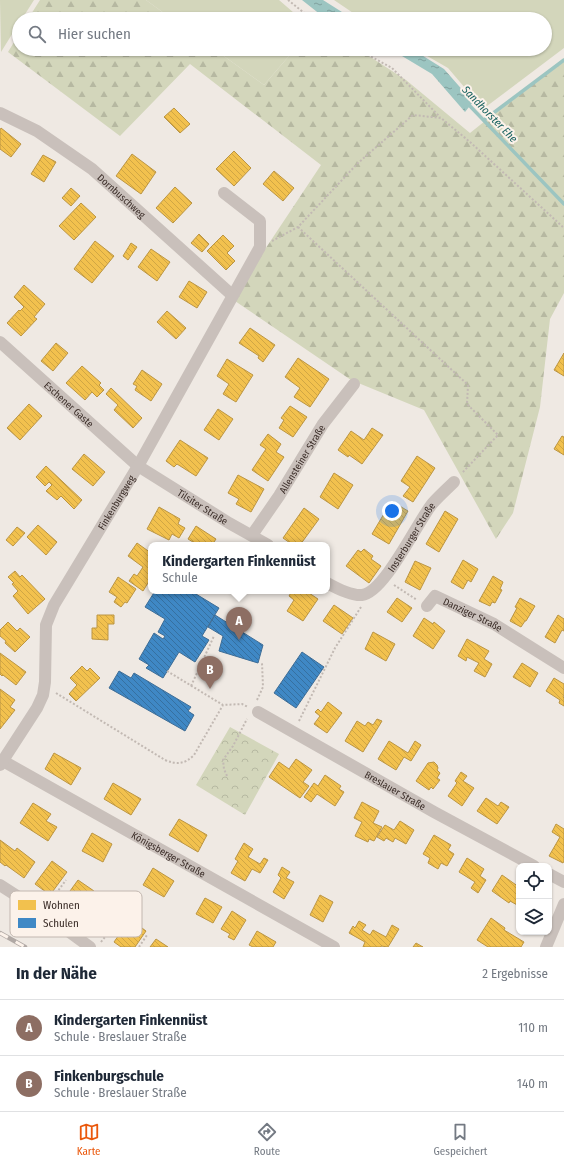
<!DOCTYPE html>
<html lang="de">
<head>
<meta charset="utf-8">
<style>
  body { margin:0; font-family:"Fira Sans Condensed",sans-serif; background:#f2f2f3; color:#1f2937 }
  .controls { position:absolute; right:12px; bottom:12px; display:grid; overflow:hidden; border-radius:8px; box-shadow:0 1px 3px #0004 }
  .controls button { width:36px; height:36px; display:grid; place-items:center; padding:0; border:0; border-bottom:1px solid #e0e1e3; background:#fff; color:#1f2937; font:20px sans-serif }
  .you { position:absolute; left:392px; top:511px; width:14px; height:14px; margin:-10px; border:3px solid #fff; border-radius:50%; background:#1a73e8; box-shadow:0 0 0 6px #1a73e833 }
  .badge { display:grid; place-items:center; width:26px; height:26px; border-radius:50%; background:#ea580c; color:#fff; font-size:13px; font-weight:700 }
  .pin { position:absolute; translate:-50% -33px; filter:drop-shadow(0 1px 2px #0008) }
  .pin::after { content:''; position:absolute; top:21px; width:14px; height:12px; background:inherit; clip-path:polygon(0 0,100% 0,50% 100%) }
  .popup { position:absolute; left:148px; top:542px; width:182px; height:52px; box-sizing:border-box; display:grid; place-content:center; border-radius:8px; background:#fff; filter:drop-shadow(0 1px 3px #0005); font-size:13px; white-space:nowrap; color:#747a83 }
  .popup b { font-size:15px; color:#1f2937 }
  .popup::after { content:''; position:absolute; left:50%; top:100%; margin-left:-8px; border:8px solid transparent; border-top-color:#fff }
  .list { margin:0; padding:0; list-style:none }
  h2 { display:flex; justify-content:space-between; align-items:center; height:52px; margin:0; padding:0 16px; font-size:17px }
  h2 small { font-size:13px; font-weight:400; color:#747a83 }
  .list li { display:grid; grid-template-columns:26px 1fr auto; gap:12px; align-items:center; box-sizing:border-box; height:56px; padding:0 16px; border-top:1px solid #e0e1e3 }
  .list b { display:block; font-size:15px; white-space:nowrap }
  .list p { margin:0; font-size:13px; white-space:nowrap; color:#747a83 }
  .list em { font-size:13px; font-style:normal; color:#747a83 }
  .icon { flex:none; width:22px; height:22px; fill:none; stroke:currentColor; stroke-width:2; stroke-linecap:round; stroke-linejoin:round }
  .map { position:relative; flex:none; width:564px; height:947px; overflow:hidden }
  .search { position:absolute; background:#fff; box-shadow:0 1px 3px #0004; left:12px; right:12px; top:12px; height:44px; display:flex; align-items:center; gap:10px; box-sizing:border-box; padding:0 14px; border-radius:22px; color:#747a83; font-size:15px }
  .sheet { height:164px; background:#fff }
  nav { display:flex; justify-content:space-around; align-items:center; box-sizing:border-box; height:56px; border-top:1px solid #e0e1e3; background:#fff; font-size:11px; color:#747a83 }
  nav a { display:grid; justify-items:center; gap:2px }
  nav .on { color:#ea580c }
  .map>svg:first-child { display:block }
  .grass { fill:#d3d6bb }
  .forest { fill:url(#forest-firs) }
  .park { fill:url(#park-crowns) }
  .water { fill:url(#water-ripples) }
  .homes { fill:url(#homes-back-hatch); stroke:#bb9543 }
  .schools { fill:url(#schools-back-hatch); stroke:#3e6d96 }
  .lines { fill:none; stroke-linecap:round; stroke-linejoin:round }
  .stream { stroke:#9cc5c1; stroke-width:3.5 }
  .path { stroke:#c2b9b3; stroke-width:2; stroke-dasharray:2 2; stroke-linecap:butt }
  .minor { stroke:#c9c0bb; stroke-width:12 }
  .rail-casing { stroke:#b1a9a5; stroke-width:4.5 }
  .rail { stroke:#fcf2ea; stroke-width:3; stroke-dasharray:9; stroke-linecap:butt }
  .labels { text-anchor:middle; stroke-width:4; stroke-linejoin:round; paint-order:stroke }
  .street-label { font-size:10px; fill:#3b2d28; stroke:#fcf2ea }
  .water-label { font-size:11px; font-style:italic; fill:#186260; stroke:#fcf2ea }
  .key { fill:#fcf2ea; stroke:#c2b7b0; stroke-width:1 }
  .key-label { font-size:11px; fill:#3b2d28 }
</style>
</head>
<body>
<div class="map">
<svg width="564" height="947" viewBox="0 0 564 947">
  <defs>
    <pattern id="forest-firs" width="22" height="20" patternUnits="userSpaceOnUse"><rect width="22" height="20" fill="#d3d6bb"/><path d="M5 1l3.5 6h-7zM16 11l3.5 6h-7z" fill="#b6b8a1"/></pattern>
    <pattern id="park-crowns" width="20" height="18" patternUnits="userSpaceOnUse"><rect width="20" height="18" fill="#d3d6bb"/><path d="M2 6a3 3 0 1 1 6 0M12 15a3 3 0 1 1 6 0" fill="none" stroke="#b6b8a1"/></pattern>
    <pattern id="water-ripples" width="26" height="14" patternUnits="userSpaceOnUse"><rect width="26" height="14" fill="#9cc5c1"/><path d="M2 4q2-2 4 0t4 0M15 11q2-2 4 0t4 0" fill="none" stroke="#80a09d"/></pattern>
    <pattern id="homes-back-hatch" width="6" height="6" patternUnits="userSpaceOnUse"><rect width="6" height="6" fill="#f2c14e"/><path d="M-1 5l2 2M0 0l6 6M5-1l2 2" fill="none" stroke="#d0a644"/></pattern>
    <pattern id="schools-back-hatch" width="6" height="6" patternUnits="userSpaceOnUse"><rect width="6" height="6" fill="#3f88c5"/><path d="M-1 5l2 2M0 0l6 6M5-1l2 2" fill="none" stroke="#3670a0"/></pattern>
  </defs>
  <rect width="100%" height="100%" fill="#efe9e3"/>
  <path class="grass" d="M0 0H34L22 19H19V23L1 52Z
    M146 0H279L301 19H172Z
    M334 0H564V48L483 109 448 68 415 49H545V19H362Z
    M214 49H295L264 85Z"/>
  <path class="forest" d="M40 0H146L172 19H28Z
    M19 34V49H214L264 85 295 49H358L406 80 470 133 564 58V293L550 319 540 407 513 513 496 539 424 410 351 380 232 299 321 165 190 64 120 136 8 52Z"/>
  <path class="park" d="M230 727 279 754 245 815 196 785Z"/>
  <path class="water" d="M302 0H323L353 19H326Z
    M386 49H412L444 69 473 102 465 112 432 74 402 56Z"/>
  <path class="homes" d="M174 108 190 124 180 133 164 117Z
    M1 128 21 144 11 157 0 149V130Z
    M234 151 251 168 234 186 216 169Z
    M132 154 156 172 141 194 116 176Z
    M43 155 56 162 44 182 31 174Z
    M274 171 294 188 283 201 263 184Z
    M175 187 192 203 173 223 156 208Z
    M71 188 80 196 71 206 62 198Z
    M81 203 96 217 74 240 59 226Z
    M199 234 209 244 202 252 191 243Z
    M223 235 234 246 227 253 235 261 226 270 207 251Z
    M95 241 114 256 92 283 74 269Z
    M131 243 137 247 128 260 123 256Z
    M151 249 170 262 157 281 138 267Z
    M189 281 207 292 197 308 179 297Z
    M24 285 45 304 34 317 37 319 21 336 7 323 19 310 20 311 24 307 14 297Z
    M167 311 186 328 176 339 157 322Z
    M250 328 275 345 263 362 258 358 259 356 239 343Z
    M56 343 68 353 53 371 41 361Z
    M564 353V376L554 370Z
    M298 358 329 379 310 407 294 397 300 388 285 377Z
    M227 359 253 375 236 402 223 394 229 384 217 376Z
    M82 366 101 383 99 385 104 390 97 397 92 392 85 400 66 383Z
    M142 370 162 384 151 401 135 390 137 386 133 384Z
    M111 388 142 418 133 428 114 410 118 405 106 394Z
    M29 404 42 416 20 440 7 428Z
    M290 406 307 417 293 437 279 428 284 420 281 418Z
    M218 409 233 419 219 440 204 430Z
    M372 428 383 435 362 464 349 455 348 457 338 450 351 431 364 440Z
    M268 434 281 444 276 452 284 457 268 481 252 470 266 449 260 445Z
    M562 436 564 437V455L554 449Z
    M180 440 208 458 196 476 177 464 174 467 166 461Z
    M84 454 105 472 93 486 72 469Z
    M417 456 435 468 413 502 403 496 410 487 401 481Z
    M46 466 82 500 74 509 61 496 57 500 46 491 52 485 49 482 45 486 36 477Z
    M334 473 353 485 338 509 320 497Z
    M238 475 264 489 251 512 236 504 239 499 228 493Z
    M393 502 408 511 389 544 372 534 385 512 387 513Z
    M159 507 180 519 178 524 185 528 179 538 172 534 169 540 147 529Z
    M304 508 319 519 300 545H293L283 538Z
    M445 511 458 519 439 552 426 544Z
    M38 525 57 542 46 555 27 537Z
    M196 526 216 539 212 545H191L193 542 188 539Z
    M17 527 25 533 13 546 6 540Z
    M137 543 151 553V559L148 563 151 565V578L143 591 129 581 134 574 137 576 143 567 128 556Z
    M364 549 373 556 371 559 381 566 369 583 346 566 358 550 361 552Z
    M463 560 478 569 471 582 468 580 463 589 451 582Z
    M415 561 431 568 420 590 405 582Z
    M15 571 20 577 22 575 45 599 28 614 13 596 18 591 12 584 14 583 8 577Z
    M493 576 503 582 500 589 502 590 495 603 492 602 490 606 479 601Z
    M118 577 136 589 127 603 125 602 121 607 114 602 117 597 109 592Z
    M292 591H306L318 599 303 621 287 611 294 600 289 596Z
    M397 598 412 608 402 622 387 612Z
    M520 598 535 606 526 621H525L521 627 510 621 517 608 515 607Z
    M334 605 353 618 342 634 323 621Z
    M97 615H114V624H108V640L92 639V628H97Z
    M558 615 564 619V631L562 630 555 643 545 637Z
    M424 618 433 624 434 622 445 631 433 649 413 636Z
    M8 622 17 631 20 628 30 637 15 652 5 643 6 641 0 636V630Z
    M373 632 395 644 386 661 365 649Z
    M467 639 489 651 484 659 492 664 485 677 474 671 479 663 467 657 466 661 458 656Z
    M0 653 26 672 16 685 3 675 2 676 0 674Z
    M522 663 538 673 530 687 513 677Z
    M82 666 87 671 90 668 100 678 76 701 69 694 77 685 70 678Z
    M554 678 564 684V695L563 697 564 698V706L559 703 560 700 546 691Z
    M0 689 15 700 10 707 15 710 0 729Z
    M328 702 342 713 327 733 314 724 320 716 315 712 318 709 321 712Z
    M377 719 382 721 363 752 345 741 357 721 365 726 368 722 373 725Z
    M389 741 408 753 415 741 421 745 411 761 404 757 396 770 378 759Z
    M54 753 81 768 71 785 45 769Z
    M296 759 312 770 303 782 309 786 300 798 269 777 279 762 289 769Z
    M434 762 437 765 438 768 437 770 440 773 437 778 440 780 433 789 431 787 429 790 416 781 428 763Z
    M461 772 467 776 463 781 474 788 462 806 448 796 457 783 455 781Z
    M325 775 341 786 339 789 344 792 335 806 317 794 311 802 304 797 314 783 318 786Z
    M113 783 141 799 131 815 104 799Z
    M486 798 498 806 501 802 509 807 497 824 477 811Z
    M362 802 379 811 373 823 382 827 374 841 369 839 368 842 355 836 362 822 354 818Z
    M33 803 51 814 46 821 57 827 48 841 20 823Z
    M179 819 207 835 198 852 169 835Z
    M400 821 414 830 406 844 395 838 393 842 386 838 384 841 377 837 385 825 394 830Z
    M556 824 564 829V861L563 863 549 856 560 837 552 832Z
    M92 833 112 844 103 862 82 851Z
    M434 835 451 845 448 850 454 854 447 866 441 863 438 869 428 863 430 858 423 854Z
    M0 840 15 851 17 848 35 862 24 878 6 865 5 866 0 862Z
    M244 843 253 849 248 857 260 864 264 858 268 860 260 873 252 869 245 881 231 873 238 861 235 859Z
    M467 858 484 869 480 876 486 880 478 893 471 888 475 882 459 872Z
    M52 861 67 872 50 895 35 884Z
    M282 867 290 872 286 878 294 882 284 899 273 892 281 878 278 875Z
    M153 868 174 881 164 897 143 885Z
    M502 875 519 887 517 891 519 892V906L510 901 509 903 492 891Z
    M78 880 94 891 78 914 62 902Z
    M320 895 333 902 323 922 310 915Z
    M205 898 222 907 213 923 196 914Z
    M103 900 119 912 103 935 87 923Z
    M232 911 246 920 234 940 228 937 230 934 221 929Z
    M491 918 505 928 504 930 524 942 521 947H488L477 940Z
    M130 919 146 931 135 947H121L114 942Z
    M359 921 366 925 362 930 370 935 373 930 386 937 392 925 399 929 388 947 381 946V947H363L365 942 349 933 353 926 355 928Z
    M257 931 276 942 273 947H253L249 945Z
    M156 939 168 947H150Z
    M416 943 423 947H413Z"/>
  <path class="schools" d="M155 591H191L219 608 202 636 209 640 195 662 179 652 163 678 146 668 149 665 139 659 154 633 163 639 165 636 158 632 165 619 145 607Z
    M215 615 263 645 258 663 219 651 223 636 208 627Z
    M302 652 324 667 296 708 274 693Z
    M119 671 131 678 134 673 191 707 188 711 194 715 185 731 109 688Z"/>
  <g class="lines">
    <path class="stream" d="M468 104 564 204
      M484 120 564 60"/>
    <path class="path" d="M288 0 312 19
      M357 49 392 68 440 117
      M298 227 468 385 467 404 498 435 462 473
      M272 241 298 227 358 163 413 115 441 118 470 142 564 228
      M394 585 417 600
      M167 671 223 705 242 704 248 707
      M191 686 214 636
      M56 693 165 760C177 765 185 764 194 755L223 705
      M257 700 263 687 262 663
      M299 721 335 648 361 607
      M227 776 224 769 223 760 233 746 247 719
      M49 903 66 880
      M75 922 93 897
      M101 942 120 918
      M139 947 147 935"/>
    <g class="minor">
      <path id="s1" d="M0 113 37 131 92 169 232 295"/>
      <path id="s2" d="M0 342 138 466 229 523 268 545"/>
      <path id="s3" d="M252 535 279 496 323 424 354 384"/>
      <path id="s4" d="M327 583C336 588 351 596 362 595 384 593 417 523 432 504 439 496 447 489 454 482"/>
      <path id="s5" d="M427 606 435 596 494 624 564 668"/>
      <path id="s6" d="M258 712 434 812 534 866"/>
      <path id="s7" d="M3 761 334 947"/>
      <path id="s8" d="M0 765 37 708 43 695 45 682 46 625 54 605 138 466 260 247V221L224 193"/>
      <path d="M549 874 564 882"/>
      <path d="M0 885 42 912 90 947"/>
      <path d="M546 947 564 904"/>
    </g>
    <defs>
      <path id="rail" d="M0 933 25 947"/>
    </defs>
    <use href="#rail" class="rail-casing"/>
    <use href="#rail" class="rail"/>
  </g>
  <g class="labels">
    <g class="street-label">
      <text dy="4" stroke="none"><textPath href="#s1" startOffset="148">Dornbuschweg</textPath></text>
      <text dy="4" stroke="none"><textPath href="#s2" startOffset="93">Eschener Gaste</textPath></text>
      <text dy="4" stroke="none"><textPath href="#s3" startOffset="91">Allensteiner Straße</textPath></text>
      <text dy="4" stroke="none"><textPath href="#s8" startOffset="294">Finkenburgweg</textPath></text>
      <text dy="4" stroke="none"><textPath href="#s2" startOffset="262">Tilsiter Straße</textPath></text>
      <text dy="4" stroke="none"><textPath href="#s4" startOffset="115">Insterburger Straße</textPath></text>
      <text dy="4" stroke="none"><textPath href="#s5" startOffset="55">Danziger Straße</textPath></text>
      <text dy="4" stroke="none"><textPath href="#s6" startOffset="158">Breslauer Straße</textPath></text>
      <text dy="4" stroke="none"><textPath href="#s7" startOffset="190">Königsberger Straße</textPath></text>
    </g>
    <g class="water-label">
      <text transform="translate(490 114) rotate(46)" y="4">Sandhorster Ehe</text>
    </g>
  </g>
  <rect x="10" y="891" width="132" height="46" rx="6" class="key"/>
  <rect x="18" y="900" width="18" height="10" fill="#f2c14e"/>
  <rect x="18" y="918" width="18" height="10" fill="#3f88c5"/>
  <g class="key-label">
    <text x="43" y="909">Wohnen</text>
    <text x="43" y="927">Schulen</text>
  </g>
</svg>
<div class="controls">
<button><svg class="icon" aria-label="locate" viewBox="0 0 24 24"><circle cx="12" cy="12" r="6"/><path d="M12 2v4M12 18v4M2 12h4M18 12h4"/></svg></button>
<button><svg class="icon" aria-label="layers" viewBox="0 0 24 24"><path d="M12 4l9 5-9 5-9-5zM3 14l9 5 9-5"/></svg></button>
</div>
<div class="you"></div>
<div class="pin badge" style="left:239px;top:640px;background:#8d6e63">A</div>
<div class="popup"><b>Kindergarten Finkennüst</b>Schule</div>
<div class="pin badge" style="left:210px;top:689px;background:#8d6e63">B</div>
<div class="search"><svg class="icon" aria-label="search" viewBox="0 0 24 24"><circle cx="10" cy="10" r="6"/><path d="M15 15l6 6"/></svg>Hier suchen</div>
</div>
<section class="sheet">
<h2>In der Nähe<small>2 Ergebnisse</small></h2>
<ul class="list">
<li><span class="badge" style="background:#8d6e63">A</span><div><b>Kindergarten Finkennüst</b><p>Schule · Breslauer Straße</p></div><em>110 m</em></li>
<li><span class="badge" style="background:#8d6e63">B</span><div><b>Finkenburgschule</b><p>Schule · Breslauer Straße</p></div><em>140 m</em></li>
</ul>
</section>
<nav>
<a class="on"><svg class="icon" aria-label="map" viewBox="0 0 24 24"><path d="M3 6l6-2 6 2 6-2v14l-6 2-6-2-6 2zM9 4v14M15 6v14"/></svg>Karte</a>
<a><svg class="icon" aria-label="directions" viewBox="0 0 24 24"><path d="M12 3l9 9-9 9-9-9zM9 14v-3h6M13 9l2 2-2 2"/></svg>Route</a>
<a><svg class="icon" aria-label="saved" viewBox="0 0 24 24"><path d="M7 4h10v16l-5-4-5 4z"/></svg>Gespeichert</a>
</nav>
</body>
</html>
